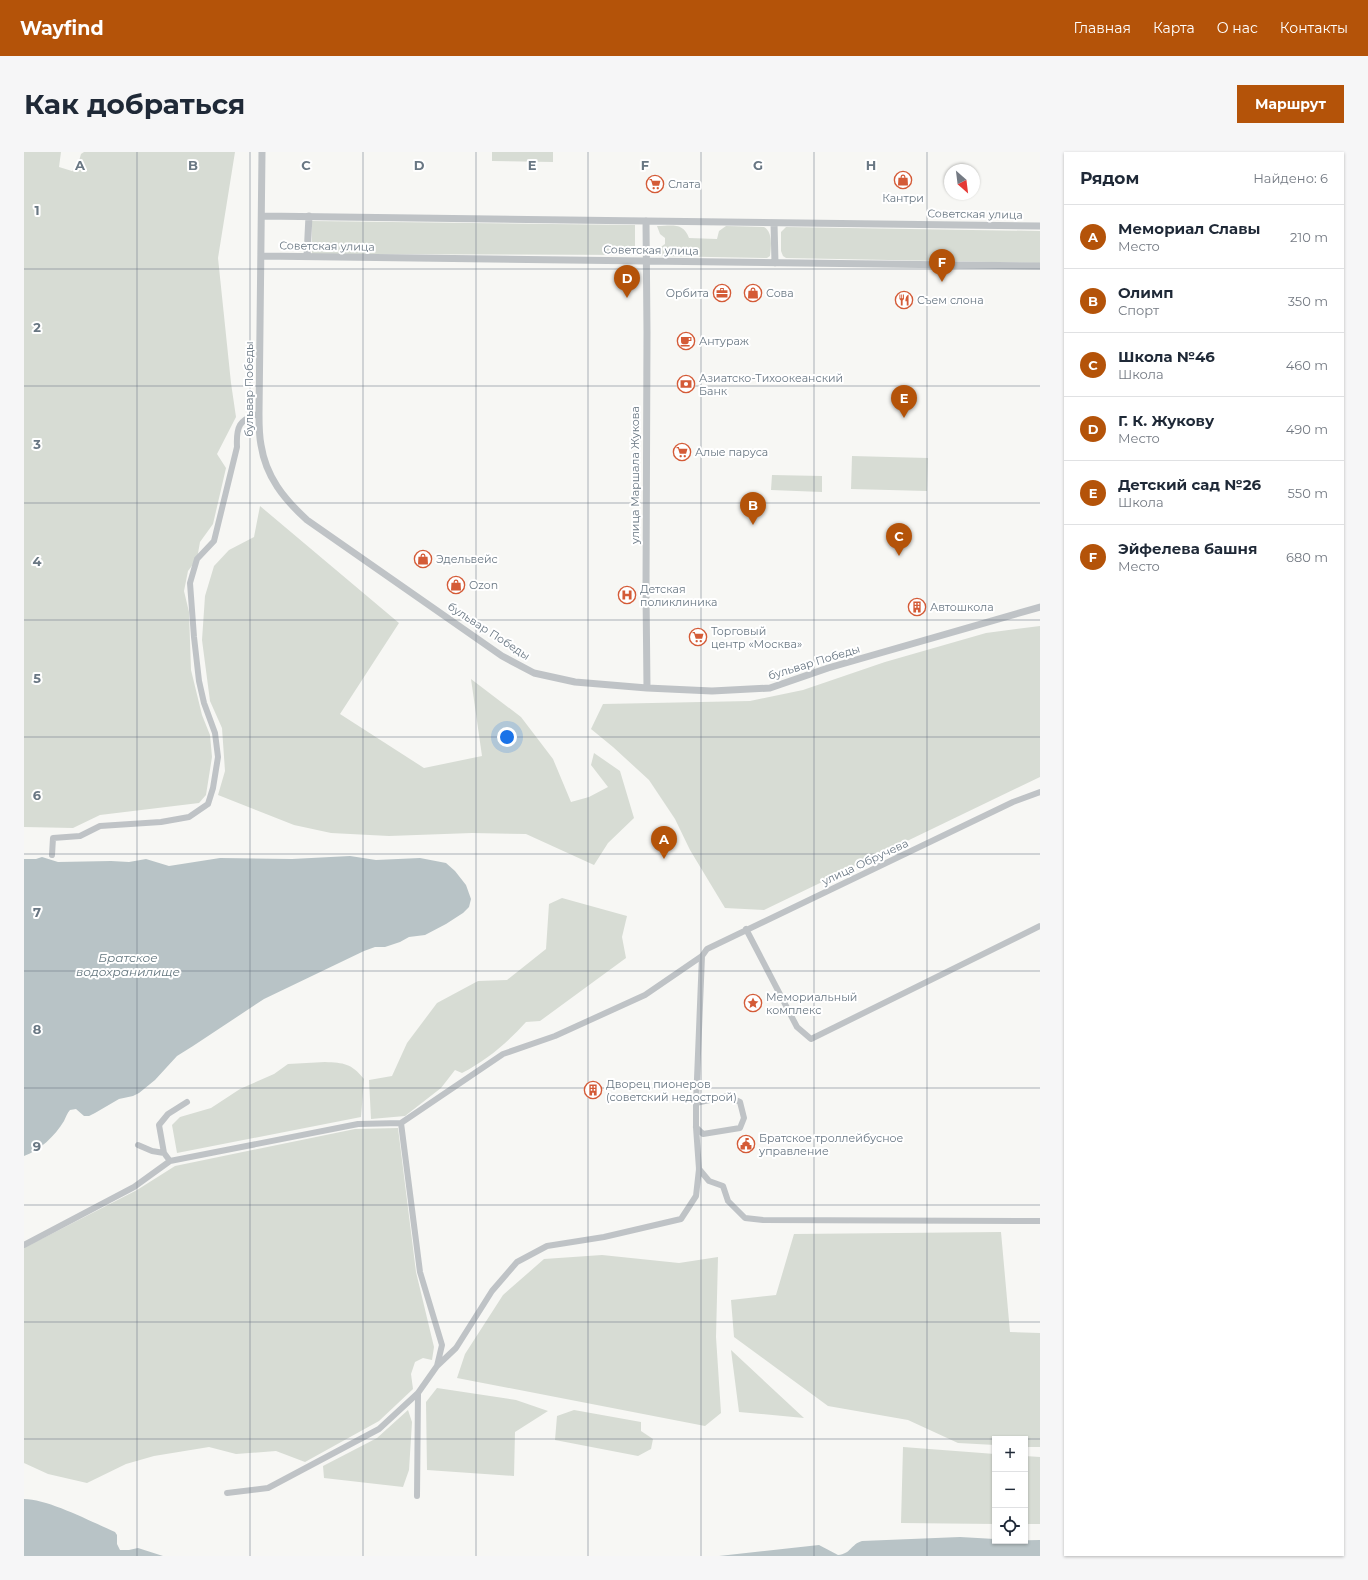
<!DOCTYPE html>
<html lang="ru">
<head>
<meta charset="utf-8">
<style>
  body { margin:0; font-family:Montserrat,sans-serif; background:#f6f6f7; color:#1f2937 }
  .controls { position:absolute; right:12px; bottom:12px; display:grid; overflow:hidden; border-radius:0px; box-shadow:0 1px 3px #0004 }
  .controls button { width:36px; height:36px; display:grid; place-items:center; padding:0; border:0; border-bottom:1px solid #e0e1e3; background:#fff; color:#1f2937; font:20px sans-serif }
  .compass { position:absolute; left:920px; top:12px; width:36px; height:36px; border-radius:50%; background:#fff; box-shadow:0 1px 3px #0004; rotate:152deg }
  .you { position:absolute; left:483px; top:585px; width:14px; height:14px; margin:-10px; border:3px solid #fff; border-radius:50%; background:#1a73e8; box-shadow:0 0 0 6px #1a73e833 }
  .badge { display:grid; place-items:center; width:26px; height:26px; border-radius:50%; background:#b45309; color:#fff; font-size:13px; font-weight:700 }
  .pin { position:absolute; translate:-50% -33px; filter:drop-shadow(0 1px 2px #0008) }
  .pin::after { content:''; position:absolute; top:21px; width:14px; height:12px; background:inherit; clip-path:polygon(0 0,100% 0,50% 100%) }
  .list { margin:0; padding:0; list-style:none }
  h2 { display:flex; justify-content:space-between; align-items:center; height:52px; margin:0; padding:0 16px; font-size:17px }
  h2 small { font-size:13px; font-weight:400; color:#747a83 }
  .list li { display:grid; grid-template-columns:26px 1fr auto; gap:12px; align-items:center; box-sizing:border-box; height:64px; padding:0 16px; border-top:1px solid #e0e1e3 }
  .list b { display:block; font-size:15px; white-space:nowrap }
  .list p { margin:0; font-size:13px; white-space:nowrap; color:#747a83 }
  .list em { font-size:13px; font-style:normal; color:#747a83 }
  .icon { flex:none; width:22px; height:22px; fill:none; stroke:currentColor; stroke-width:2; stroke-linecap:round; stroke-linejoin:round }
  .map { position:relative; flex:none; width:1016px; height:1404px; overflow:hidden; border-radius:0px }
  header { display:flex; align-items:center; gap:24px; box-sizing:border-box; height:56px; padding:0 20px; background:#b45309; color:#fff }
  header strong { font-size:19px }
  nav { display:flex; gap:22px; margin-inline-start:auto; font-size:14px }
  .intro { display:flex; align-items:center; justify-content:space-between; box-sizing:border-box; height:96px; padding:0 24px }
  h1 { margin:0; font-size:28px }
  .button { padding:10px 18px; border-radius:0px; background:#b45309; color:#fff; font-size:14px; font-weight:700 }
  main { display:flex; gap:24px; padding:0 24px }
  aside { flex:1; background:#fff; border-radius:0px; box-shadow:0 1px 3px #0004 }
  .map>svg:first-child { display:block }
  .green { fill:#d7dcd4 }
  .water { fill:#b8c3c6 }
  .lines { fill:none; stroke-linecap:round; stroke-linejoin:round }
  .minor { stroke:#bfc3c6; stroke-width:6 }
  .tertiary { stroke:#bfc3c6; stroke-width:7 }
  .grid { fill:none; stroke:#697783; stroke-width:1; stroke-opacity:0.55 }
  .labels { text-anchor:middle; stroke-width:4; stroke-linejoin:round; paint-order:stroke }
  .poi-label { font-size:11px; fill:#697783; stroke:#fff; text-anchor:start }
  .street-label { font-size:11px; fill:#697783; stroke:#fff }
  .water-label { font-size:12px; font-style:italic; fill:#64777f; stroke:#fff }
  .grid-label { font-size:13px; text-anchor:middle; font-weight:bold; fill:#697783; stroke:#fff; stroke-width:4; stroke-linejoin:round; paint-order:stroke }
</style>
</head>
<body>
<header>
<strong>Wayfind</strong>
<nav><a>Главная</a><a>Карта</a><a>О нас</a><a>Контакты</a></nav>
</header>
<div class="intro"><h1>Как добраться</h1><a class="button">Маршрут</a></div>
<main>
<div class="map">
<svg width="1016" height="1404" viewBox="0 0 1016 1404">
  <rect width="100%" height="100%" fill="#f7f7f4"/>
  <path class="green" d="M0 0H37L35 15 48 19 53 16 57 2 60 0H211L194 106 207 231 212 265 193 302 202 316 189 372 176 390 173 407 164 419 160 439 165 460 167 518 178 563 186 583 188 605 182 643 175 651 76 663 49 676 0 675Z
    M468 0H529V10L468 9Z
    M288 69 611 73V103L288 102Z
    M633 74C648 74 659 70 665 86L693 87 695 79 702 74 740 75C749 80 747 95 746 104L743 106 634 104V97L641 92V86L636 82Z
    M762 75 1016 79V111L762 106 759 104 757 99V80Z
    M828 304 904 306 903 339 827 337Z
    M748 323 798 324V340L747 338Z
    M236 354 375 471 316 562 400 616 458 604 447 527 497 565 529 607 547 650 565 645 584 635 567 613 570 601 596 619 610 666 584 691 570 713 502 682 448 681 365 684 307 681 270 673 194 643 201 619 198 576 186 549 178 488 181 444 190 414 205 398 230 385Z
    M1016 474V625L740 758 701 756 666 698 651 667 625 628 589 595 567 577 579 552 726 549 779 538 861 510 962 481Z
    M538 746 603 764 598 785 602 806 516 869 502 870C483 891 463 908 438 921L431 918 417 936 381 964 347 967 345 928 368 924 383 891 413 851 454 829 483 828 522 797 525 752Z
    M301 910C320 911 327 911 340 927L337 965 153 1001 148 973 156 965 187 956 216 937 250 922 264 912Z
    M374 976 392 1120 410 1195 408 1208 399 1206 391 1210 387 1222 389 1237 355 1269 281 1310 252 1299 212 1302 185 1295 130 1304 102 1312 63 1331 24 1322 0 1311V1096L113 1038 151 1014 331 977Z
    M977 1080 986 1180 1016 1181V1295H1001V1287H971V1293L934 1291 884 1268 804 1254 710 1185 707 1148 752 1143 770 1082Z
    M578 1103 655 1111 694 1105 692 1185 697 1261 681 1274 433 1226 441 1202 479 1143 520 1107Z
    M707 1198 780 1266 715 1260Z
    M413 1236 492 1248 524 1259 491 1280 490 1324 403 1318 402 1250Z
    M384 1258 388 1270 385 1318 379 1335 300 1326 299 1314 353 1286Z
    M550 1258 617 1270V1279L629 1287 627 1297 614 1304 531 1288 533 1264Z
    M879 1295 971 1302V1372L877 1371Z
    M1001 1304 1016 1305V1372H1001Z"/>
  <path class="water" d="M326 704 352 708 396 706 422 711 431 719 442 733 447 747 445 755 439 761 422 772 401 783 385 785 376 790 361 795H351L340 799 240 847 169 894 153 904 131 928 115 941 109 944 95 947 71 961 65 964H60L52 957 46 958C43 961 42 965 40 969 31 984 16 998 0 1004V707H12L18 705 34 710 87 709 105 710 122 707 145 714 196 706 268 707Z
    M0 1347C24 1347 68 1370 91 1380L93 1383V1392L96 1398H105L114 1396 139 1404H0Z
    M936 1385 971 1387V1389L1016 1388V1404H695L795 1393 814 1403C827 1402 827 1392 838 1389Z"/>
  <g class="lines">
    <path class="minor" d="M28 703 29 686 56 684 76 674 137 670 165 665 184 652 189 636 194 605 191 581 180 551 175 529 170 485 166 431 173 407 190 389 213 295C212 275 215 267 235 262
      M722 777 773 875 787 887 1016 774
      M377 971 396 1120 418 1193 413 1214 394 1241 393 1344
      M672 975 679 982 716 976 720 966 716 950 703 944 672 951
      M114 993 128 999 140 1001
      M146 1009 140 1001 135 973 144 962 163 950
      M675 1017 685 1029 699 1034 704 1049 721 1066 739 1068 1016 1069
      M0 1093 110 1035 146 1009 334 972 377 971 479 902 531 884 621 843 678 804 683 797 989 650 1016 640
      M413 1214 432 1196 468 1139 493 1110 523 1094 580 1085 657 1067 672 1044 675 1017 672 975V951L678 804
      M203 1341 244 1336 355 1277 394 1241"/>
    <path class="tertiary" d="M238 0 235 262C235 272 235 283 237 293 242 325 260 347 283 368L478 504 510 521 551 530 623 536 688 539 746 536 804 516 1016 455
      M238 64 1016 74
      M622 69 623 180 622 440 623 536
      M750 71 751 111
      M237 104 1016 114
      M283 104 285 64"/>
  </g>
  <path class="grid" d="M113 0V1404M226 0V1404M339 0V1404M452 0V1404M564 0V1404M677 0V1404M790 0V1404M903 0V1404M0 117H1016M0 234H1016M0 351H1016M0 468H1016M0 585H1016M0 702H1016M0 819H1016M0 936H1016M0 1053H1016M0 1170H1016M0 1287H971M971 1287H1001M1001 1287H1016"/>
  <defs>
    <symbol id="shop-ring" viewBox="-11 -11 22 22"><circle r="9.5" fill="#fff" stroke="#d45b37" stroke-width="1.5"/><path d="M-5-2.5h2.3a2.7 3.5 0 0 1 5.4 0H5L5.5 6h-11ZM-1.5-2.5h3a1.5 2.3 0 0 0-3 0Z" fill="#d45b37"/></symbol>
    <symbol id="supermarket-ring" viewBox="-11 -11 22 22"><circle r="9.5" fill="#fff" stroke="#d45b37" stroke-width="1.5"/><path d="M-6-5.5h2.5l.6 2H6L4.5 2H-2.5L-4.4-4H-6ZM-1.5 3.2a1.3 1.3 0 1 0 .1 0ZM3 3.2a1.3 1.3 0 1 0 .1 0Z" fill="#d45b37"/></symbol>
    <symbol id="office-ring" viewBox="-11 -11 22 22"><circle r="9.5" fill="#fff" stroke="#d45b37" stroke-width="1.5"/><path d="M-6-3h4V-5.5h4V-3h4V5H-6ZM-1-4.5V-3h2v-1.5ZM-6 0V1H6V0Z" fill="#d45b37"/></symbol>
    <symbol id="restaurant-ring" viewBox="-11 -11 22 22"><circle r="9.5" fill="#fff" stroke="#d45b37" stroke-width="1.5"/><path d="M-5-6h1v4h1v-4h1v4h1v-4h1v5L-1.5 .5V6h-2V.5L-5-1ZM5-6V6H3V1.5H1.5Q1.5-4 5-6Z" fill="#d45b37"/></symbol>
    <symbol id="cafe-ring" viewBox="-11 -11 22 22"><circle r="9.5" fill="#fff" stroke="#d45b37" stroke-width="1.5"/><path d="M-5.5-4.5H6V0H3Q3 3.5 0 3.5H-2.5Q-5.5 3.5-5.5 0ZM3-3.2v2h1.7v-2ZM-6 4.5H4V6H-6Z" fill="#d45b37"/></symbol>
    <symbol id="bank-ring" viewBox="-11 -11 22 22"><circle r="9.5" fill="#fff" stroke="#d45b37" stroke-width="1.5"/><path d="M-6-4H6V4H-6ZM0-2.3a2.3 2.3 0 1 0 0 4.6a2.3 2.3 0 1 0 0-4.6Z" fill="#d45b37"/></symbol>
    <symbol id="hospital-ring" viewBox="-11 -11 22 22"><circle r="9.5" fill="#fff" stroke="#d45b37" stroke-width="1.5"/><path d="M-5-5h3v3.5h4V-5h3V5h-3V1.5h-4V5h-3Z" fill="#d45b37"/></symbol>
    <symbol id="building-ring" viewBox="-11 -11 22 22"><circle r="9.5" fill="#fff" stroke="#d45b37" stroke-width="1.5"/><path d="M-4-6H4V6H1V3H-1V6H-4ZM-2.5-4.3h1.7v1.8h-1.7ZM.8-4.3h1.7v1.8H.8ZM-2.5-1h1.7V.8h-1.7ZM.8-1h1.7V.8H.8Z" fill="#d45b37"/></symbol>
    <symbol id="sight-ring" viewBox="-11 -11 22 22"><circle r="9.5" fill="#fff" stroke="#d45b37" stroke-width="1.5"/><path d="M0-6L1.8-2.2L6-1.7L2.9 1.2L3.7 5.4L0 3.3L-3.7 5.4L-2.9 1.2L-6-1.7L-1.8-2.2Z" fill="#d45b37"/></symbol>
    <symbol id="civic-ring" viewBox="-11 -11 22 22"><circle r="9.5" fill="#fff" stroke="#d45b37" stroke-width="1.5"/><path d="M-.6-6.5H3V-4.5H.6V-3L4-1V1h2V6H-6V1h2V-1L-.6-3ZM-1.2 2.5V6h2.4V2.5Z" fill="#d45b37"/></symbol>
  </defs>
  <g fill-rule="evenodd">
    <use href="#shop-ring" x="869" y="18" width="20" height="20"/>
    <use href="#supermarket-ring" x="621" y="22" width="20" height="20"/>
    <use href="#office-ring" x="688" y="131" width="20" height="20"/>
    <use href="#shop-ring" x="719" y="131" width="20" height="20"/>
    <use href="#restaurant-ring" x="870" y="138" width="20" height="20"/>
    <use href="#cafe-ring" x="652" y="179" width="20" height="20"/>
    <use href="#bank-ring" x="652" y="222" width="20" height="20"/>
    <use href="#supermarket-ring" x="648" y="290" width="20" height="20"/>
    <use href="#shop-ring" x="389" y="397" width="20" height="20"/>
    <use href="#shop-ring" x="422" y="423" width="20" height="20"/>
    <use href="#hospital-ring" x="593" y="433" width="20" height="20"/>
    <use href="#building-ring" x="883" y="445" width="20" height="20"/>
    <use href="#supermarket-ring" x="664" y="475" width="20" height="20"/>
    <use href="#sight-ring" x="719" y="841" width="20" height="20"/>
    <use href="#building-ring" x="559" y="928" width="20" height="20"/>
    <use href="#civic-ring" x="712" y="982" width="20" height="20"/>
  </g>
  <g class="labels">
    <g class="poi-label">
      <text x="644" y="36">Слата</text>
      <text x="879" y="50" text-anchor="middle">Кантри</text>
      <text x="685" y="145" text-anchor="end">Орбита</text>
      <text x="742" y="145">Сова</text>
      <text x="893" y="152">Съем слона</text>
      <text x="675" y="193">Антураж</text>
      <text x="675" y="230">Азиатско-Тихоокеанский<tspan x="675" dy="13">Банк</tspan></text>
      <text x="671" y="304">Алые паруса</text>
      <text x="412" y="411">Эдельвейс</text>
      <text x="445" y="437">Ozon</text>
      <text x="616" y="441">Детская<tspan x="616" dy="13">поликлиника</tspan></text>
      <text x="906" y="459">Автошкола</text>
      <text x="687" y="483">Торговый<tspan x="687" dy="13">центр «Москва»</tspan></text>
      <text x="742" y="849">Мемориальный<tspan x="742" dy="13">комплекс</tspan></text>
      <text x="582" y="936">Дворец пионеров<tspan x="582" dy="13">(советский недострой)</tspan></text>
      <text x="735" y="990">Братское троллейбусное<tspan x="735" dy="13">управление</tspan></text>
    </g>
    <g class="street-label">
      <text transform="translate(951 62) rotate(1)" y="4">Советская улица</text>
      <text transform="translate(303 94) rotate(1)" y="4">Советская улица</text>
      <text transform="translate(627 98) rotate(1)" y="4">Советская улица</text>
      <text transform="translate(225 237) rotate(-90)" y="4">бульвар Победы</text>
      <text transform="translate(611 323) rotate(-90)" y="4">улица Маршала Жукова</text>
      <text transform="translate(465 479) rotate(33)" y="4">бульвар Победы</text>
      <text transform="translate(790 510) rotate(-17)" y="4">бульвар Победы</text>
      <text transform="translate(841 710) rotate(-25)" y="4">улица Обручева</text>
    </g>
    <g class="water-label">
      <text x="104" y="810">Братское<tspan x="104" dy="14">водохранилище</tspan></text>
    </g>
  </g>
  <g class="grid-label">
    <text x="56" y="18">A</text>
    <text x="169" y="18">B</text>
    <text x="282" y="18">C</text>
    <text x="395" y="18">D</text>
    <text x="508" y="18">E</text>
    <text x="621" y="18">F</text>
    <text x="734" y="18">G</text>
    <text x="847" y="18">H</text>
    <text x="13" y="63">1</text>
    <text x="13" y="180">2</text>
    <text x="13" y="297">3</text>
    <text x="13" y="414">4</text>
    <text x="13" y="531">5</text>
    <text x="13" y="648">6</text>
    <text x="13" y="765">7</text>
    <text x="13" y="882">8</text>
    <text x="13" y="999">9</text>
  </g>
</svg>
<div class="controls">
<button>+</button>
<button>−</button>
<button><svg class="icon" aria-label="locate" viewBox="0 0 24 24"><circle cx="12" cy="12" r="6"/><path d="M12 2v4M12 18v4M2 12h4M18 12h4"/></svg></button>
</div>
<svg class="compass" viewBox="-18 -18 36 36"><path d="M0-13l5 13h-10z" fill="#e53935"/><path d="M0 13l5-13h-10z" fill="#747a83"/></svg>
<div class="you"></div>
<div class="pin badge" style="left:640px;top:707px">A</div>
<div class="pin badge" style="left:729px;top:373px">B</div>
<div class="pin badge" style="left:875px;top:404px">C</div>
<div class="pin badge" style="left:603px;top:146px">D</div>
<div class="pin badge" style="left:880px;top:266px">E</div>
<div class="pin badge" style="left:918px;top:130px">F</div>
</div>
<aside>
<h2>Рядом<small>Найдено: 6</small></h2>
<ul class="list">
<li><span class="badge">A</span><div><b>Мемориал Славы</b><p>Место</p></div><em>210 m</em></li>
<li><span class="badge">B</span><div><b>Олимп</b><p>Спорт</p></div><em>350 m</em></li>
<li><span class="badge">C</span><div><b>Школа №46</b><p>Школа</p></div><em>460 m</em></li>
<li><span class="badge">D</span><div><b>Г. К. Жукову</b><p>Место</p></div><em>490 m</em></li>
<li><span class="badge">E</span><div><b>Детский сад №26</b><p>Школа</p></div><em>550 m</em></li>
<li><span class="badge">F</span><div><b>Эйфелева башня</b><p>Место</p></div><em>680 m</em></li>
</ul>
</aside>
</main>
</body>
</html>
